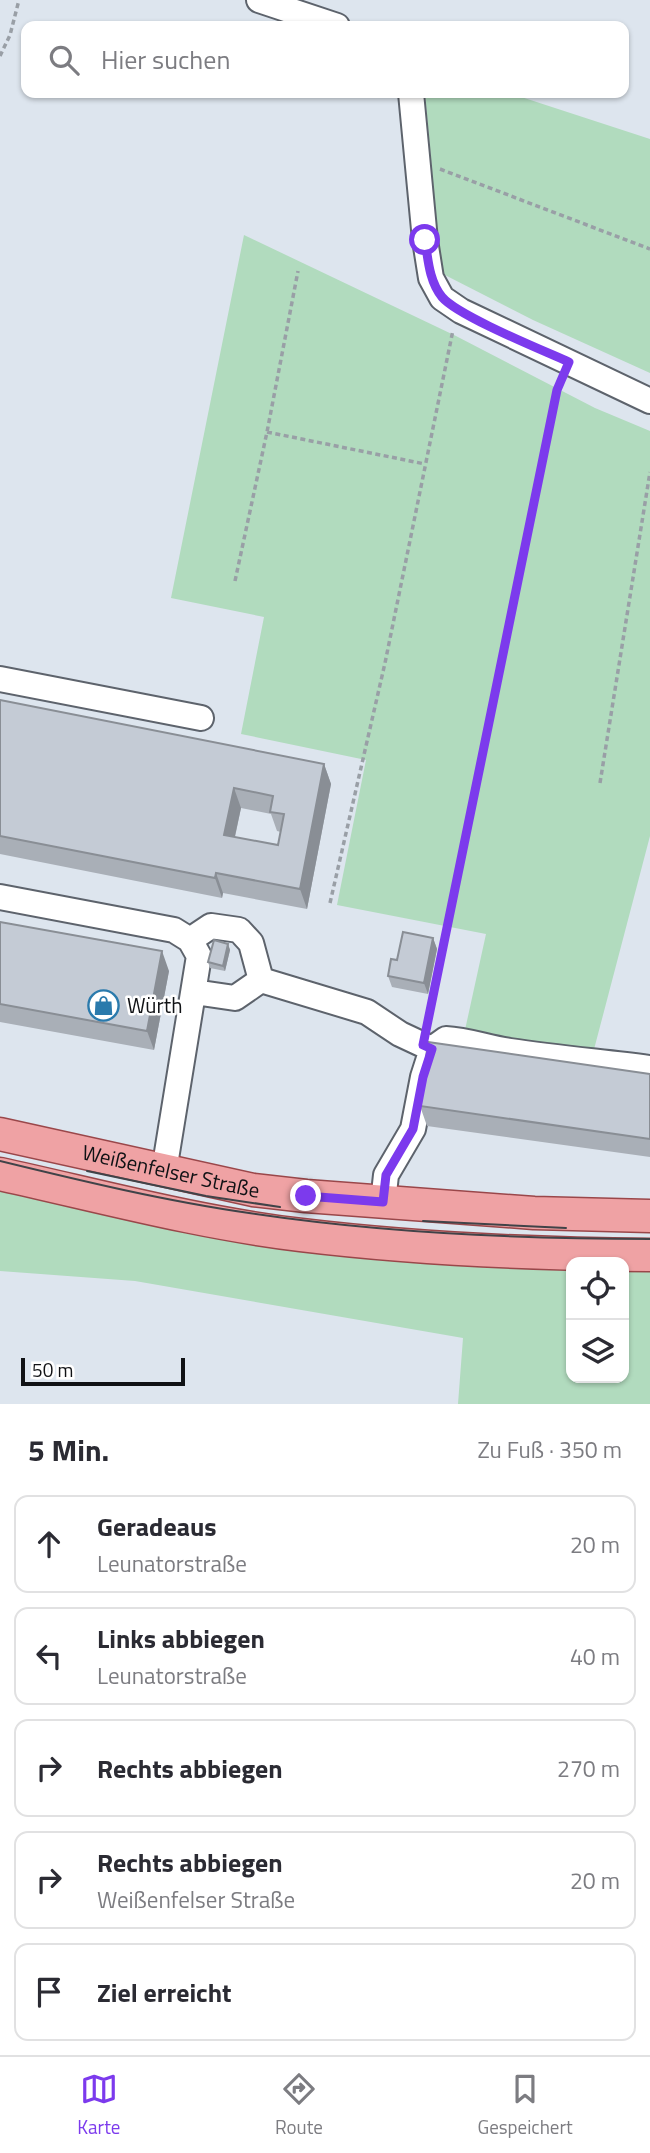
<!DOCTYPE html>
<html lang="de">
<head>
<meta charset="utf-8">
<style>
  body { margin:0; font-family:"Titillium Web",sans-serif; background:#f2f2f3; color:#2b2b33 }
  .controls { position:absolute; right:21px; bottom:21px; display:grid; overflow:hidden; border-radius:14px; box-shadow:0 2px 5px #0004 }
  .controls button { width:63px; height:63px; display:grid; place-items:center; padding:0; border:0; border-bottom:2px solid #e1e1e2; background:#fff; color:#2b2b33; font:35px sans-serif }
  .scale { position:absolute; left:21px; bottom:18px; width:164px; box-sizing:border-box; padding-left:7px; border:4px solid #101215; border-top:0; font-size:19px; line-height:24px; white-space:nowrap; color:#101215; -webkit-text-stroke:5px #fff; paint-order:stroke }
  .stop { position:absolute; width:21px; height:21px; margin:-16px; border:5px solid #7c3aed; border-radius:50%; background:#fff }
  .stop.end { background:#7c3aed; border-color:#fff; box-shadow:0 2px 7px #0008 }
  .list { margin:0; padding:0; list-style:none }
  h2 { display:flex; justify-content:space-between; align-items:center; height:91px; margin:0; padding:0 28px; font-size:30px }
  h2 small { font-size:23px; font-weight:400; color:#7c7c81 }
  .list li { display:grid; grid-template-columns:46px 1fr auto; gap:21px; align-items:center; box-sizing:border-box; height:98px; margin:0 14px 14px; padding:0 14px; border:2px solid #e1e1e2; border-radius:14px }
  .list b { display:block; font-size:26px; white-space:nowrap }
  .list p { margin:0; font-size:23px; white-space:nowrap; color:#7c7c81 }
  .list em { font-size:23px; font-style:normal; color:#7c7c81 }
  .icon { flex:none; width:38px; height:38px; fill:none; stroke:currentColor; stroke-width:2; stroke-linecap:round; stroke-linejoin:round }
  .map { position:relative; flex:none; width:650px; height:1404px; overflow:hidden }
  .search { position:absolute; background:#fff; box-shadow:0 2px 5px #0004; left:21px; right:21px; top:21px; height:77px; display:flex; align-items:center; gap:18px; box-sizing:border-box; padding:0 24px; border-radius:14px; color:#7c7c81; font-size:26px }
  .sheet { height:651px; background:#fff }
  nav { display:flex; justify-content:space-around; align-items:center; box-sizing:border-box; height:98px; border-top:2px solid #e1e1e2; background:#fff; font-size:19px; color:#7c7c81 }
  nav a { display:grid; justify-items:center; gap:4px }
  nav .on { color:#7c3aed }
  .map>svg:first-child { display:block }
  .green { fill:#b1dbbe }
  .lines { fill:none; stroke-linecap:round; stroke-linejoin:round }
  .minor-casing { stroke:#5d636c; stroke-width:28 }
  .major-casing { stroke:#9a474a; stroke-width:35 }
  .path { stroke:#999fa6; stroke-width:3.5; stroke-dasharray:5 3.5; stroke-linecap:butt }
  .minor { stroke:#fff; stroke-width:24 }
  .major { stroke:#efa2a4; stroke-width:32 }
  .tram { stroke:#404348; stroke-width:2 }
  .wall { fill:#a9afb7; fill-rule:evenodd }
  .shaded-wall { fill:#898e95 }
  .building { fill:#c4cbd5; stroke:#898e95; stroke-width:2; fill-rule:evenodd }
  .route { stroke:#7c3aed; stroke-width:9 }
  .labels { text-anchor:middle; stroke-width:5; stroke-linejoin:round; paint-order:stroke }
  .poi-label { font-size:21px; fill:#101215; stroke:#fff; text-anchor:start }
  .street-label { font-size:21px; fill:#101215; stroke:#fff }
</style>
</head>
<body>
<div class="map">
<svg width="650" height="1404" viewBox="0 0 650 1404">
  <rect width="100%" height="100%" fill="#dde5ee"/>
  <path class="green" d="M425 93H509L650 139V373L533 320 441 273Z
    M244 235 456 336 595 408 650 431V836L592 1057 465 1030 486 934 337 905 366 760 241 734 264 617 171 598Z
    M0 1188 571 1264V1378H624V1264H650V1404H458L463 1338 135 1281 0 1271Z"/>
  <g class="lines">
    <defs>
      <path id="minor" d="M259 0 337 26
        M411 93 425 240 431 278 442 298 461 311 650 401
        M0 679 201 718
        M0 897 174 930 190 940 199 956 164 1171
        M190 940 211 926 239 930 251 943 261 980 367 1012 400 1034 432 1049
        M194 992 235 998 261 980
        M383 1202 386 1175 413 1129 423 1077 432 1049 446 1039C468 1040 488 1048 510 1051 557 1058 603 1062 650 1068"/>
      <g id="major">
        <path id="s1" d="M0 1134 253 1190 306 1196 534 1213 650 1216"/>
        <path d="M0 1174C100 1196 199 1223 301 1235 417 1249 534 1254 650 1255"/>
      </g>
    </defs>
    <use href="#minor" class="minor-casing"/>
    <use href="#major" class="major-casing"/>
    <path class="path" d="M0 56 10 35 19 0
      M440 169 650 249
      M267 432 425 464
      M235 581 267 432 298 271
      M600 783 650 472
      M330 903 385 663 453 330
      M427 1023 560 383"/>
    <use href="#minor" class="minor"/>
    <use href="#major" class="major"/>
    <path class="tram" d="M0 1161C82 1181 165 1201 249 1213 382 1233 516 1239 650 1239
      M87 1171 206 1196 280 1207
      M423 1221 566 1228"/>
  </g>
  <path class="wall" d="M0 700 324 764 331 784 307 909 223 893 222 898 0 854ZM241 808 271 814 277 831 281 832 278 845 235 837Z
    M0 922 169 971 154 1050 0 1022Z
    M433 938 437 949 428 994 392 987 388 976Z
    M228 944 230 950 225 971 210 968 208 962Z
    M650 1074V1157L427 1126 420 1106Z"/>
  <path class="shaded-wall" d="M324 764 331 784 307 909 300 889Z
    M234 788 241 808 231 854 224 835Z
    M216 873 223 893 222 898 215 878Z
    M433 938 437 949 428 994 424 983Z
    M228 944 230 950 225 971 223 966Z
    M162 951 169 971 154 1050 147 1031Z"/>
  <path class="building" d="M0 700 324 764 300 889 216 873 215 878 0 836ZM234 788 273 796 270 812 284 814 278 845 224 835Z
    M0 922 162 951 147 1031 0 1004Z
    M403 932 433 938 424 983 388 976 391 959 397 960Z
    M214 940 228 944 223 966 208 962Z
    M428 1042 650 1074V1139L420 1106Z"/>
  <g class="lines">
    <path class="route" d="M306 1196 383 1202 386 1175 413 1129 423 1077 432 1049 423 1045 557 390 569 362C542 350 458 316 442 297 429 281 428 259 425 240"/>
  </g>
  <defs>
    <symbol id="shop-ring" viewBox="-11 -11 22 22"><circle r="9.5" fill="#fff" stroke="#2a7aac" stroke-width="1.5"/><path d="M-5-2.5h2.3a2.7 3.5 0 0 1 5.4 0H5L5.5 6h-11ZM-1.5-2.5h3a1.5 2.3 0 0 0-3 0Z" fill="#2a7aac"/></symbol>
  </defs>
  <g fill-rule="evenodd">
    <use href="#shop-ring" x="86" y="988" width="35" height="35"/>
  </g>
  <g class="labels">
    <g class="poi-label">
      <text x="127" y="1013">Würth</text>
    </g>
    <g class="street-label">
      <text dy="7" stroke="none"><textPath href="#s1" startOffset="175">Weißenfelser Straße</textPath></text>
    </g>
  </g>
</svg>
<div class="controls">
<button><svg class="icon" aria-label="locate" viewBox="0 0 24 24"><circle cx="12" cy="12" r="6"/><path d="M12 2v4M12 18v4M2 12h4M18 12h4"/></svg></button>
<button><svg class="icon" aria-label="layers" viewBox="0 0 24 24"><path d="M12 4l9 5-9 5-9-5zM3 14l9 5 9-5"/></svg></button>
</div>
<div class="scale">50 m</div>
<div class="stop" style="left:425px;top:240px"></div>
<div class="stop end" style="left:306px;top:1196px"></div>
<div class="search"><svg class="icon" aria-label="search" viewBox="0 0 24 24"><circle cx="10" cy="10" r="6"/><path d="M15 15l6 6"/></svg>Hier suchen</div>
</div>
<section class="sheet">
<h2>5 Min.<small>Zu Fuß · 350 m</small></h2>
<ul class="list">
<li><svg class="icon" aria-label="ahead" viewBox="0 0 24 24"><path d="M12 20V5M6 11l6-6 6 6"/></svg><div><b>Geradeaus</b><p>Leunatorstraße</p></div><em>20 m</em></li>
<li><svg class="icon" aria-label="left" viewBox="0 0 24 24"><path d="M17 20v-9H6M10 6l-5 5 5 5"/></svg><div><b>Links abbiegen</b><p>Leunatorstraße</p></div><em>40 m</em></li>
<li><svg class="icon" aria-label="right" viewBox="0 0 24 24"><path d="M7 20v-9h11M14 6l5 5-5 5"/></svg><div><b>Rechts abbiegen</b></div><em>270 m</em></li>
<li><svg class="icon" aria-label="right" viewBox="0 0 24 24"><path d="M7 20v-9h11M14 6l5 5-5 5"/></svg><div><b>Rechts abbiegen</b><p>Weißenfelser Straße</p></div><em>20 m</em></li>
<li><svg class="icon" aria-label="arrive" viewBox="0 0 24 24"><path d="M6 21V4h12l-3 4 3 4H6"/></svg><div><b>Ziel erreicht</b></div></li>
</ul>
</section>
<nav>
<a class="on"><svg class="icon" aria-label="map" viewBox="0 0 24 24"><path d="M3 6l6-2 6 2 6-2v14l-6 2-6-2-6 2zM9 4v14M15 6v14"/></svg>Karte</a>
<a><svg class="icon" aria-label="directions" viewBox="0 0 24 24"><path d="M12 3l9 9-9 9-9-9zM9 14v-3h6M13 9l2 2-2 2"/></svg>Route</a>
<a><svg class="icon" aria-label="saved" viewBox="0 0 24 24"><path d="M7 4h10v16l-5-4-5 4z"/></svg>Gespeichert</a>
</nav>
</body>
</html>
